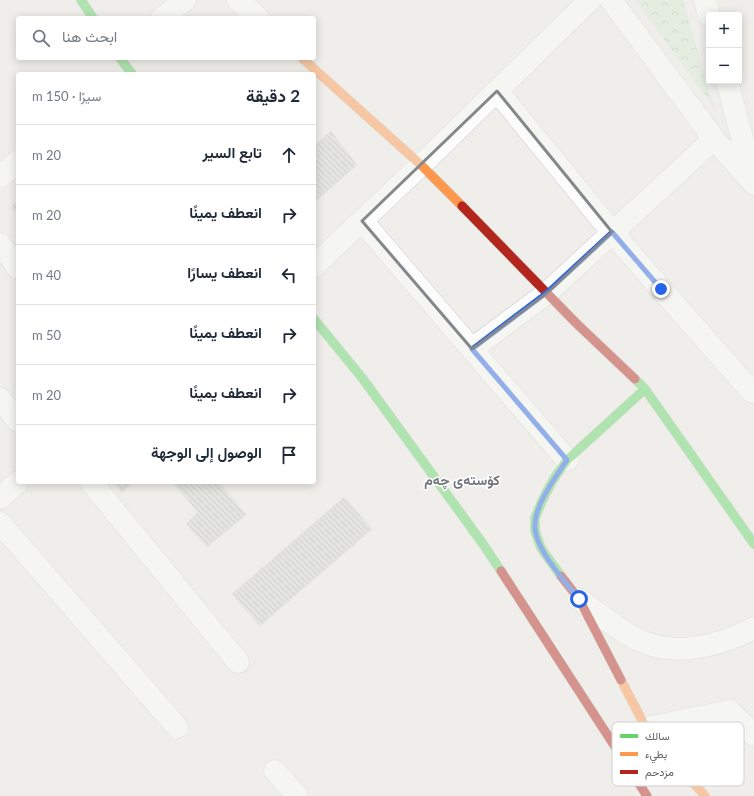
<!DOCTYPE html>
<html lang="ar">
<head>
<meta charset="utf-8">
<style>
  body { margin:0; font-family:Lato,Vazirmatn,sans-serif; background:#f2f2f3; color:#1f2937; direction:rtl }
  .controls { position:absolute; right:12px; top:12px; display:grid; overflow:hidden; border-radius:4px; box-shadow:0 2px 10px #0003 }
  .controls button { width:36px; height:36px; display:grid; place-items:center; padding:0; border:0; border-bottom:1px solid #e0e1e3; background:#fff; color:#1f2937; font:20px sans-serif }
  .stop { position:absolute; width:12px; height:12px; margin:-9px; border:3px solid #2563eb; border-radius:50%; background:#fff }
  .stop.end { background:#2563eb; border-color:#fff; box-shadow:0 1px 4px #0008 }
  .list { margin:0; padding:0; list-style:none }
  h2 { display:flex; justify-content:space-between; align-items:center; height:52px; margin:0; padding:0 16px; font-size:17px }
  h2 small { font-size:13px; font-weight:400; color:#747a83 }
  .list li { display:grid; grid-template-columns:26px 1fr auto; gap:12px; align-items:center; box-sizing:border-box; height:60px; padding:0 16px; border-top:1px solid #e0e1e3 }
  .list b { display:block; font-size:15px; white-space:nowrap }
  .list em { font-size:13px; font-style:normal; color:#747a83 }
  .icon { flex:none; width:22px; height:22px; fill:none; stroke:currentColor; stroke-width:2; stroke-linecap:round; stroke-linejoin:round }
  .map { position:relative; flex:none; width:754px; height:796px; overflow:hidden; direction:ltr }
  .search { position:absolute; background:#fff; box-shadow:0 2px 10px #0003; left:16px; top:16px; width:300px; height:44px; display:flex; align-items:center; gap:10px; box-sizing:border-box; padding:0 14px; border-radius:4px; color:#747a83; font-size:15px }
  .panel { position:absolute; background:#fff; box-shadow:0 2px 10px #0003; left:16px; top:72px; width:300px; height:412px; border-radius:4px; direction:rtl }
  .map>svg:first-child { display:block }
  .forest { fill:url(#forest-crowns) }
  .building { fill:url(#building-back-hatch); stroke:#deddd9 }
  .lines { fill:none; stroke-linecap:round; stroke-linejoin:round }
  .street-casing { stroke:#cbcccc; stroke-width:23 }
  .fast-casing { stroke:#cacacb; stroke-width:10 }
  .slow-casing { stroke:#cacacb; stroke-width:10 }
  .jam-casing { stroke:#cacacb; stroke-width:10 }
  .street { stroke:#fdfcfc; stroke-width:22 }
  .fast { stroke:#63d668; stroke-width:9 }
  .slow { stroke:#ff974d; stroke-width:9 }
  .jam { stroke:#b3261e; stroke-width:9 }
  .route { stroke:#2563eb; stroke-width:5 }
  .marked { fill:none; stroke:#84888a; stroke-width:3; stroke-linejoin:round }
  .labels { text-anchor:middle; stroke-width:3; stroke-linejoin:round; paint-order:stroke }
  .quarter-label { font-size:14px; font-weight:bold; fill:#70757a; stroke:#fff }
  .key { fill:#fff; stroke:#cfd0d2; stroke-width:1 }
  .key-label { font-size:11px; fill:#5f6368 }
</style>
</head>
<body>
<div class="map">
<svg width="754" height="796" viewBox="0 0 754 796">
  <defs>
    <pattern id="forest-crowns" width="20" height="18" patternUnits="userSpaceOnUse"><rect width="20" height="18" fill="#d8ebd6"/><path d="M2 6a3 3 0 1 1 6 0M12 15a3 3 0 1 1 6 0" fill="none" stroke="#b2c2b1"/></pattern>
    <pattern id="building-back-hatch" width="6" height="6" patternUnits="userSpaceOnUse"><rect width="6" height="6" fill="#d6d5d3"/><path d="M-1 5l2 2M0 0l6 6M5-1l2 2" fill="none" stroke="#b1b0af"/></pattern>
  </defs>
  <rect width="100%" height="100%" fill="#efeeea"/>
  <path class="forest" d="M635 0H683L714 108Z"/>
  <path class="building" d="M331 131 357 165 316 201 314 199V146Z
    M18 200V213L11 208Z
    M113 482H133L122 493Z
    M172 482H219L246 515 207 547 186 524 198 512Z
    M344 497 372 529 260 626 232 594Z"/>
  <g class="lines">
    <defs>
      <path id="street" d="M238 0 258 18
        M611 0 714 139 754 184
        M705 0 709 15
        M162 18 185 0
        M727 81 753 180
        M497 91 612 232 661 289 751 391 754 392
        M0 177 18 161
        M362 221 567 460
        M0 244 18 268
        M314 266 421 165 590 0
        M472 349 547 293 714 139
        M0 399 18 421
        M91 482 238 662
        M0 498 18 482
        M0 523 177 727
        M579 599C598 613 616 629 637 639 673 658 720 646 754 628
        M646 728 730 711 754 735
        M275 771 297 796"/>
      <path id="fast" d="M81 0 93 18
        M120 58 132 74
        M314 319 363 379 483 544 501 571
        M635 379 645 389 754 544
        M561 576 541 548 535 531V518L542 501 553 480 567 460 645 389"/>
      <path id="slow" d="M302 58 421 165 462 206
        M621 680 646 728 705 796"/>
      <path id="jam" d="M462 206 576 323 635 379
        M501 571 647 796
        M561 576 579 599 621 680"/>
    </defs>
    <use href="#street" class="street-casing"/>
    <use href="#fast" class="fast-casing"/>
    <use href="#slow" class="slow-casing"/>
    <use href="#jam" class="jam-casing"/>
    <use href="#street" class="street"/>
    <use href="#fast" class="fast"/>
    <use href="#slow" class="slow"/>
    <use href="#jam" class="jam"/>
  </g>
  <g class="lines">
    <path class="route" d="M579 599C565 582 537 551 535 529 533 507 555 478 567 460L472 349 546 293 612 232 661 289"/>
  </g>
  <path d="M0 0H754V796H0ZM497 91 612 232 547 293 472 349 362 221Z" fill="#efeeea" fill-opacity=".55" fill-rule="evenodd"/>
  <path class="marked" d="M497 91 612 232 547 293 472 349 362 221Z"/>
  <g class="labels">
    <g class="quarter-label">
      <text x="462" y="485">کۆستەی چەم</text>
    </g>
  </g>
  <rect x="612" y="722" width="132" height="64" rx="6" class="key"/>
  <rect x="620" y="734" width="18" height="4" fill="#63d668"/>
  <rect x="620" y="752" width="18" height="4" fill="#ff974d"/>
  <rect x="620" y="770" width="18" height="4" fill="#b3261e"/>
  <g class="key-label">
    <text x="645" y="740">سالك</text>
    <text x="645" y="758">بطيء</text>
    <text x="645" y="776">مزدحم</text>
  </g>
</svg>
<div class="controls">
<button>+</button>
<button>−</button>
</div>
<div class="stop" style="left:579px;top:599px"></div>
<div class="stop end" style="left:661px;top:289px"></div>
<div class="search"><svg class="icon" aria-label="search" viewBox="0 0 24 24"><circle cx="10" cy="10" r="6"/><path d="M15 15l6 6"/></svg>ابحث هنا</div>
<section class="panel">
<h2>2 دقيقة<small>سيرًا · 150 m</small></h2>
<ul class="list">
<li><svg class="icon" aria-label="ahead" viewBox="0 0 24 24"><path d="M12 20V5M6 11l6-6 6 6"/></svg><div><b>تابع السير</b></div><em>20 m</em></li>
<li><svg class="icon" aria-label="right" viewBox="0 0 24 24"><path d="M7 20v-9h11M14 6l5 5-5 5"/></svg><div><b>انعطف يمينًا</b></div><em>20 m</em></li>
<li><svg class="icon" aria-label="left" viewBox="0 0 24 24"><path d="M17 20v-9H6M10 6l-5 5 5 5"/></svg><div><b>انعطف يسارًا</b></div><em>40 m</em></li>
<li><svg class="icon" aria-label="right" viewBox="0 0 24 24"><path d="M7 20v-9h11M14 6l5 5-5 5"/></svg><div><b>انعطف يمينًا</b></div><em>50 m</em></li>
<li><svg class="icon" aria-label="right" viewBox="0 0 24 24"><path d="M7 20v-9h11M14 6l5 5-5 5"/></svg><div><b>انعطف يمينًا</b></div><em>20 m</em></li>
<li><svg class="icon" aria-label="arrive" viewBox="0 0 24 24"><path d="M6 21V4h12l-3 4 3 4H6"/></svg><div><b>الوصول إلى الوجهة</b></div></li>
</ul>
</section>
</div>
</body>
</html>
